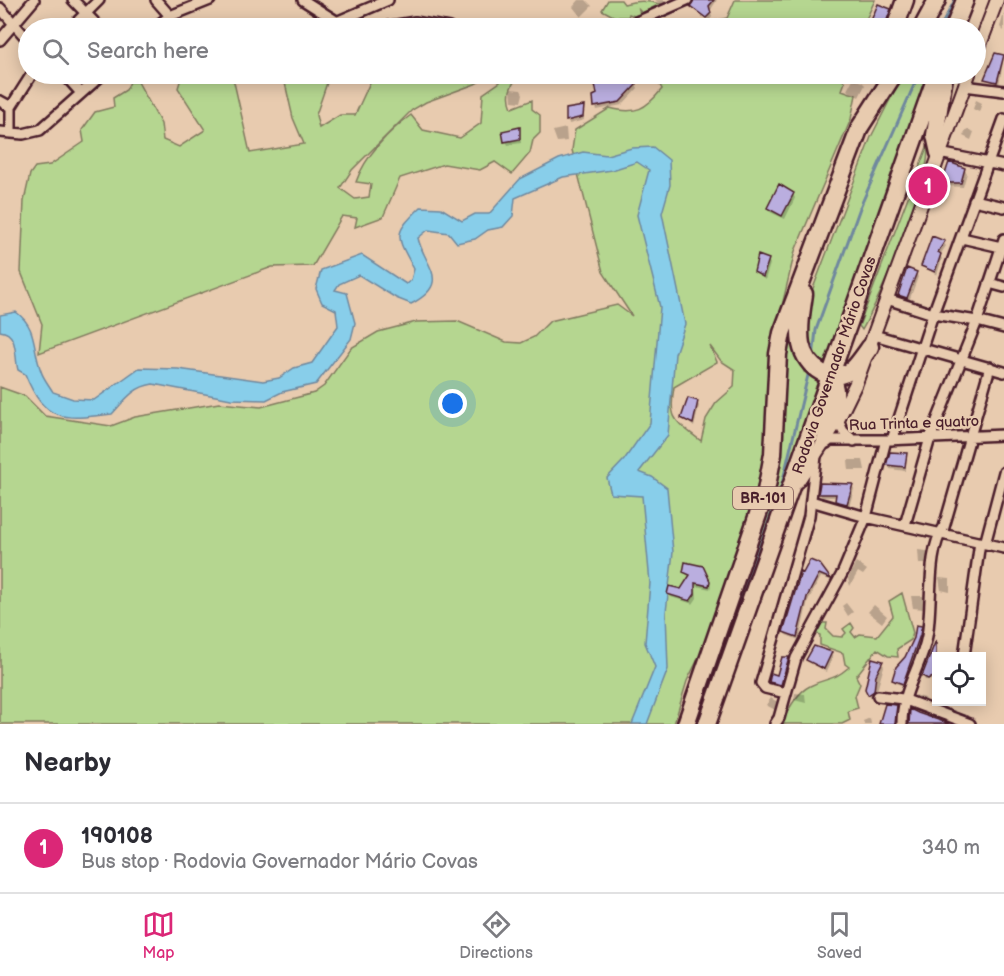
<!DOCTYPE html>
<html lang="en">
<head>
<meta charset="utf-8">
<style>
  body { margin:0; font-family:"Balsamiq Sans",sans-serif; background:#f2f2f3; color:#2b2b33 }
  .controls { position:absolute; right:18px; bottom:18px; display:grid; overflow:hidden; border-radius:0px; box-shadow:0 3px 15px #0003 }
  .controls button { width:54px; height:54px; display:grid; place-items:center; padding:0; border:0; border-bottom:2px solid #e1e1e2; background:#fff; color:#2b2b33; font:30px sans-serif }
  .you { position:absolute; left:453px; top:404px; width:21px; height:21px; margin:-15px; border:4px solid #fff; border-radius:50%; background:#1a73e8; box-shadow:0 0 0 9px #1a73e833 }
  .badge { display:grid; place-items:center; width:39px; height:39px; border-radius:50%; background:#db2777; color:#fff; font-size:20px; font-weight:700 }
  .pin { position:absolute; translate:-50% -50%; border:3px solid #fff; box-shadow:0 2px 6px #0006 }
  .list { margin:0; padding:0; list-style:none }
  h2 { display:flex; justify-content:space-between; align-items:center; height:78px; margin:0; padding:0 24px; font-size:26px }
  h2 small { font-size:20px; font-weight:400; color:#7c7c81 }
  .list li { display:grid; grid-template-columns:39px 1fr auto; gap:18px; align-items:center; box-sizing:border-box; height:90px; padding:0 24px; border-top:2px solid #e1e1e2 }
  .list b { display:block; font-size:22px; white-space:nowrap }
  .list p { margin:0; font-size:20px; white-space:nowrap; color:#7c7c81 }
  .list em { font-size:20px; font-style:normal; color:#7c7c81 }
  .icon { flex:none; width:33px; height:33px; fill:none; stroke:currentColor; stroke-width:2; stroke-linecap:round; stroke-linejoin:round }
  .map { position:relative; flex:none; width:1004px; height:724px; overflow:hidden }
  .search { position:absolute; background:#fff; box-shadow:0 3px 15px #0003; left:18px; right:18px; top:18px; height:66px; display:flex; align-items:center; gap:15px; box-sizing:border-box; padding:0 21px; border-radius:33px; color:#7c7c81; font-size:22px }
  .sheet { height:168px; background:#fff }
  nav { display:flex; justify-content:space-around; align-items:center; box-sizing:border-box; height:84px; border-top:2px solid #e1e1e2; background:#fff; font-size:16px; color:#7c7c81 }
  nav a { display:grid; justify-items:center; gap:3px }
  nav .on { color:#db2777 }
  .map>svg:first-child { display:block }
  .green { fill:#b5d690; stroke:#807a5e; stroke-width:1.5; fill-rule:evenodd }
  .water { fill:#88ceea; stroke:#6f889e; stroke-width:1.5 }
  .shadow { fill:#0003 }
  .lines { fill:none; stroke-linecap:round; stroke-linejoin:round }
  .stream { stroke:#6f889e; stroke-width:3 }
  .building { fill:#baaedf; stroke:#4a1f2b; stroke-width:1.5 }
  .street-casing { stroke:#4a1f2b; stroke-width:14 }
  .secondary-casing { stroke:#4a1f2b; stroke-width:16 }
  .highway-casing { stroke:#4a1f2b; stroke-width:21 }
  .street { stroke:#e8cbaf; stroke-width:9 }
  .secondary { stroke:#e8cbaf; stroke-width:12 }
  .highway { stroke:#e8cbaf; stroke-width:16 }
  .labels { text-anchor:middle; stroke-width:5; stroke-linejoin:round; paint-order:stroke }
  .shield { fill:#e8cbaf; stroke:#795353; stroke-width:1.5 }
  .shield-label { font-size:14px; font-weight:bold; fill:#4a1f2b }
  .street-label { font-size:15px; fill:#4a1f2b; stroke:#e8cbaf }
</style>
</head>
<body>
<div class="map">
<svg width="1004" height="724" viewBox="0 0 1004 724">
  <rect width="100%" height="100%" fill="#e8cbaf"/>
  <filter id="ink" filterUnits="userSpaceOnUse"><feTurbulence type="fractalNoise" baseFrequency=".0167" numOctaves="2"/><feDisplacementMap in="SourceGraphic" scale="12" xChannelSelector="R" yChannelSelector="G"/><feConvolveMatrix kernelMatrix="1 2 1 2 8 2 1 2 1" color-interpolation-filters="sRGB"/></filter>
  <g filter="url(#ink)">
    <path class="green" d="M608 0H621L624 4C637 0 647 0 660 4L642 13 639 10 640 14 634 16 629 14 628 17H615L602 10Z
      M735 0H875L862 28H704L711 22 727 18Z
      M228 74 234 82 250 153 304 144 293 118 285 83 272 80 267 74H330L316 115 319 128 340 115H355L372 78 384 77V74H493L475 84 426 102 412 110 352 170 340 188 355 199 369 197 371 184 356 182C365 156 389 131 411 115L423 130 460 138 481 123 483 94 500 82V74H519C511 86 506 93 512 108L532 100V109L540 115V133L533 140 530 153 512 174 495 162 480 170 444 164 400 178 383 217 355 227 357 218 342 216 313 266 272 267 39 353 42 324 21 272 24 201 30 174 35 167 50 165 84 142 82 130 95 112 114 107 113 98 126 90 130 82H138L161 124 163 140 179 147 205 130 178 88 182 75Z
      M654 74H842L840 78 845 82 842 90 856 95 851 119 795 251 775 335 766 459 751 516 701 653 687 681 674 724H0V387L25 396 45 416 111 426 135 417 219 403 261 407 314 393 324 386 351 348 378 332 416 322 457 321 506 342 521 343 534 337 550 321 617 305 632 316 603 272 572 150 575 130 610 108C636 115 646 109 662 89ZM710 346 721 361 735 370 734 387 716 403 706 419 701 441C676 421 668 421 674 387L717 362Z
      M903 74H931L825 367 816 365 807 343V304L871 137Z
      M927 147C934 174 878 302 862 330L859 326Z
      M800 300 799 357 804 372 823 380 701 724H693L770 505 783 429 788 334Z
      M902 593 913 633 911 640 897 649 898 657 888 656 877 649 856 676 860 684 855 696 858 708 848 711 850 720 842 724H781C788 711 796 693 810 686 827 677 832 682 849 667L845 664 843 653 820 645V635L808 631 820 623H827L826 629 833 636 842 637 846 633 843 629 851 623 854 628 851 632 855 637 860 634 877 636 893 616 889 601Z"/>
    <path class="water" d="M653 147 669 160 670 185 662 213 685 324 675 354 668 435 639 472 652 477 667 488 673 552 666 612 668 669 647 724H632L655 667 645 643 650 583 642 496 611 494 607 478 624 460 650 423 660 307 637 215 649 170 637 162 612 170 563 177 515 198 513 216 503 227 488 230 475 239 457 243 449 233 428 230 418 238C424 266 453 282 411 304L396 298 359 275 339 284 335 290 347 293 355 323 351 339 316 384 282 392 266 400 231 399 153 384C133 387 125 400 112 414 63 420 45 423 25 374L18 370C14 356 19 333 0 331V315L16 312C38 328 32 348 41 371 43 378 49 385 53 392L73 399 94 400 139 368 178 369 263 381 279 378 294 368 312 363 338 326 336 310 322 303 316 289 321 270 362 255 406 284 411 280 414 269C396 235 392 235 421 207L441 208 462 221 475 214H489L520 179 559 159 583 152 607 155 632 148Z"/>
    <path class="shadow" d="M579 0H586L592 6 581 17 573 7Z
      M655 0H667L662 5Z
      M695 0H717L710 11 712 17 709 21 694 9Z
      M879 6 890 10 892 15 887 28H870Z
      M1004 13V31L1000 27Z
      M612 19 617 22V28H594Z
      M996 55 1004 57 999 85 986 78Z
      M606 74H623L628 85 633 79 638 88 622 105 597 110 596 107 609 80Z
      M853 79 862 82 865 85 859 97 847 90Z
      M511 89 521 90 523 94 521 102 512 101Z
      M976 100 982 103 979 112 973 109Z
      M583 108 584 120 569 124 567 110Z
      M566 128 567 141 557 142 553 131Z
      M519 129 521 143 508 145 506 141Z
      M967 129 974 132 971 140 963 136Z
      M964 169 967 173 963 187 946 186 944 182Z
      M793 194 795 198 785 219 770 212 768 208Z
      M943 242 946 246 940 255 942 259 937 275 922 266Z
      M768 260 770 264 765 280 755 272Z
      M916 273 918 277 909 301 901 299 899 295Z
      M697 402 699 406 694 427 683 418Z
      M906 454V471L890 469 888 465Z
      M848 460H863L865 470H849Z
      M852 485 854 489 849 507 838 504 837 497H822L820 494Z
      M918 550 927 551 928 564H919Z
      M856 562 867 570 863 575 858 572 850 586 848 579Z
      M819 565 830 580 821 577 808 601 799 640 786 635 784 632Z
      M684 572H705L711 586 710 589 696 586 697 598 693 604 671 597 669 594 682 590 690 577Z
      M939 578 950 579V592L941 590Z
      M911 596H923L924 609 913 608Z
      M846 603 853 612 848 616 842 606Z
      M874 605 887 616 882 623 868 612Z
      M921 627 919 650 905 686 895 683 893 680Z
      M831 653 833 657 826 672 808 660Z
      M931 656 936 657 935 680H925L923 676Z
      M788 659 782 687 772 684 770 682 778 677Z
      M882 663 884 666 876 694 871 698 866 689Z
      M795 693 805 694 806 703 794 700Z
      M915 695 925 698 927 703 917 699Z
      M771 698 779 703 777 711 766 705Z
      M896 706 897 724H880Z
      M870 718 871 724H864L863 721Z"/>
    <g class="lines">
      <path class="stream" d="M940 28 955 0
        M813 358 816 330 861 205 919 74
        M696 724 782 484 809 371"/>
    </g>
    <path class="building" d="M694 0H714L709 6 711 13 706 18 690 6Z
      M878 4 891 9 884 28H868Z
      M995 53 1004 55 997 82 984 79Z
      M614 74H624L628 83 633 77 637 84 620 102 594 107 593 96 597 94 595 84 615 76Z
      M584 106 583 117 566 121V109Z
      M520 127V139L504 142 502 131Z
      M949 162 965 168 961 183H942Z
      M779 184 794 193 782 216 767 208Z
      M932 236 945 241 938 252 941 254 935 272 921 266Z
      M758 255 769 259 763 277 754 272Z
      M907 268 917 272 907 298 898 295Z
      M688 398 698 401 693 424 681 418Z
      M890 452 907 453 905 467 886 465Z
      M820 483 853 484 847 504 835 501 836 494H818Z
      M810 560 820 564 831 579 819 574 807 597 797 637 783 632 801 572 803 573Z
      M685 562 703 566 710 581 709 586 695 583V594L690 601 667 594 669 586 681 589 690 575 683 572Z
      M916 625 922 626 920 635 903 684 892 680 896 667 905 657 914 638Z
      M936 640V666L934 677 928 679 922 676Z
      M814 646 832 652 824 669 806 660Z
      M782 657H789L781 685 769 682 771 673 777 675Z
      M872 658 883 661 876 675 874 691 868 695 865 689Z
      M885 704 897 705 895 724H879Z
      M910 709 918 713 950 724H909Z"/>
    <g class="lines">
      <defs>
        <path id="street" d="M73 0 100 28
          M156 0 170 16
          M303 0 347 28
          M0 8 28 40
          M334 23 388 0
          M71 28 99 0
          M154 28 170 16 210 0
          M379 28 415 22 449 28
          M623 28 687 0
          M0 40 34 0
          M64 74 81 93
          M964 86 1004 91
          M0 101 11 107
          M0 132 23 134 40 130 103 74
          M11 133V107L32 74
          M939 153 1004 166
          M974 200 1004 207
          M962 238 1001 247
          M989 283 1004 287
          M887 299 933 314 977 321 1004 328
          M874 335 1004 372
          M838 420 843 431 854 441
          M825 440H886L1004 435
          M892 440 933 314 1004 119
          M811 501 866 517 1004 548
          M905 525 930 438 977 321 1004 239
          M985 544 1004 472
          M964 656 980 542
          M786 693 765 688 761 683 809 516 816 456
          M878 696 903 699 970 724
          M775 724 779 718 796 658 843 572 866 517 886 440
          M902 724C902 688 921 669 927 636 933 605 926 552 944 527L990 367"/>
        <path id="secondary" d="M976 55 997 0
          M798 481 838 420 856 383 969 74"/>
        <path id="highway" d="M895 28 905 0
          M922 28 937 0
          M954 28 965 0
          M939 153 935 135 944 77
          M804 294C802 310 798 327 801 344 806 368 831 386 853 369 859 363 865 354 870 347
          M825 440C830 420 843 393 829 375
          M686 724 766 491 773 454 778 354 782 333 860 127 894 74
          M707 724 937 74"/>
      </defs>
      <use href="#street" class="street-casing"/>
      <use href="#secondary" class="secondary-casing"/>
      <use href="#highway" class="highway-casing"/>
      <use href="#street" class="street"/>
      <use href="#secondary" class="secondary"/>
      <use href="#highway" class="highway"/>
    </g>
  </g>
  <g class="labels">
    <rect class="shield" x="733" y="487" width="60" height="22" rx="4.5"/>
    <g class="shield-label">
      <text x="763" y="503">BR-101</text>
    </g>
    <g class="street-label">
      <text transform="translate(834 365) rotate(-71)" y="5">Rodovia Governador Mário Covas</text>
      <text transform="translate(914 423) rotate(-2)" y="5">Rua Trinta e quatro</text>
    </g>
  </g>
</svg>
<div class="controls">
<button><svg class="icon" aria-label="locate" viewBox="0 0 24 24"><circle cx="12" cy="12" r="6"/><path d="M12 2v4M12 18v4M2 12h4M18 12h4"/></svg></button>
</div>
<div class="you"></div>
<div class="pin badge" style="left:928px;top:186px">1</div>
<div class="search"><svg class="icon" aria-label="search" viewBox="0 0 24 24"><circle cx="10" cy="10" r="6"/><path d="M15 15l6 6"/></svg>Search here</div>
</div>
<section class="sheet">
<h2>Nearby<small></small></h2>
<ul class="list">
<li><span class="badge">1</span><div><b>190108</b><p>Bus stop · Rodovia Governador Mário Covas</p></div><em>340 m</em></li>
</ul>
</section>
<nav>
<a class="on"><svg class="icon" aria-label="map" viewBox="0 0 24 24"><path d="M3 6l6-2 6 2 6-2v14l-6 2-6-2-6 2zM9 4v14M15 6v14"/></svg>Map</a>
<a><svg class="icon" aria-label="directions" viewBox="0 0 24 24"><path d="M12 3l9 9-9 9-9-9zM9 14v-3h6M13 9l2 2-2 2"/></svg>Directions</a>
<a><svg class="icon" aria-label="saved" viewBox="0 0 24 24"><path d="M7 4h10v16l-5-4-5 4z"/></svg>Saved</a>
</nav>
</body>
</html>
